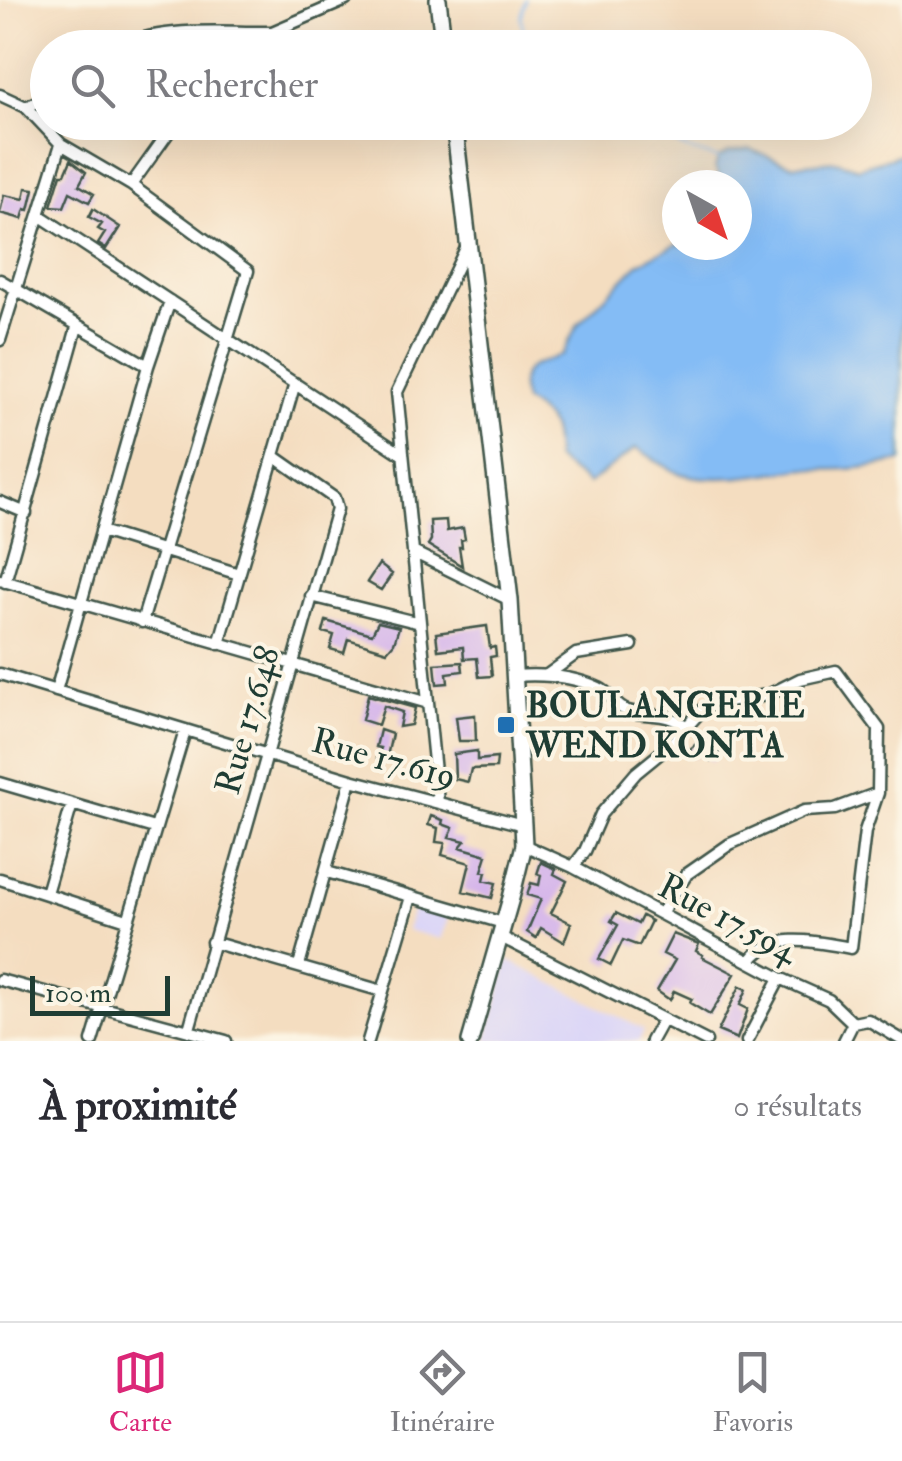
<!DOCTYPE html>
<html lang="fr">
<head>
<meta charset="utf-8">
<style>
  body { margin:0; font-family:"IM FELL Double Pica",serif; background:#f7f7f7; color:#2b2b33 }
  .compass { position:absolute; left:662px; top:170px; width:90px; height:90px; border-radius:50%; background:#fff; box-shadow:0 10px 40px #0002; rotate:140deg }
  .scale { position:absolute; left:30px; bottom:25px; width:140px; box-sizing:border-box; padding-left:10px; border:5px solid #1f3d34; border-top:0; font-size:28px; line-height:35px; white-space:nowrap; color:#1f3d34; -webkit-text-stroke:8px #fcf5e5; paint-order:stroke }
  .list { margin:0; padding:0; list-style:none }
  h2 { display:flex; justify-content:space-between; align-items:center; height:130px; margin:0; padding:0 40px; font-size:42px }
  h2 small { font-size:32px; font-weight:400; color:#7c7c81 }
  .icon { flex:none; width:55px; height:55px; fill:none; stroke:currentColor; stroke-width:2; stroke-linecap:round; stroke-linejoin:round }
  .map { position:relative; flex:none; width:902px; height:1041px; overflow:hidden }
  .search { position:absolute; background:#fff; box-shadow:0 10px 40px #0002; left:30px; right:30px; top:30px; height:110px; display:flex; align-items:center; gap:25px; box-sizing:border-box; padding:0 35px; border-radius:55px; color:#7c7c81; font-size:38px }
  .sheet { height:280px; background:#fff }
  nav { display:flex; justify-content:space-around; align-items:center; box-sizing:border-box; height:140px; border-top:2px solid #e1e1e2; background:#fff; font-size:28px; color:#7c7c81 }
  nav a { display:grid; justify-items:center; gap:5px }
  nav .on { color:#db2777 }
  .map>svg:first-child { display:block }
  .built { fill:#dbd6f7 }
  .water { fill:#84bcf5; stroke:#527c94; stroke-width:2.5 }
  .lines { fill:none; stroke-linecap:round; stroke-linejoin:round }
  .stream { stroke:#84bcf5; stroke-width:2.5 }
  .building { fill:#d5b5ea }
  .street-casing { stroke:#3f5549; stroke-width:15 }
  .secondary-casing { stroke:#3f5549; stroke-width:20 }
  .street { stroke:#fff; stroke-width:10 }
  .secondary { stroke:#fff; stroke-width:15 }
  .poi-dot { fill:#1f6fb2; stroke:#fcf5e5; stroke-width:4 }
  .labels { text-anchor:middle; stroke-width:8; stroke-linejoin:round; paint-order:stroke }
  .poi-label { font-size:35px; font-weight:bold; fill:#1f3d34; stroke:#fcf5e5; text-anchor:start }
  .street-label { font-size:35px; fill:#1f3d34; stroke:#fcf5e5 }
</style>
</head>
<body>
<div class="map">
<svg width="902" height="1041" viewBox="0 0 902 1041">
  <rect width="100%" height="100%" fill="#fcf5e5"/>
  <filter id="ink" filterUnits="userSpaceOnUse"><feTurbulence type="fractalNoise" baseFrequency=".01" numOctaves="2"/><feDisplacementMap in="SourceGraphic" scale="20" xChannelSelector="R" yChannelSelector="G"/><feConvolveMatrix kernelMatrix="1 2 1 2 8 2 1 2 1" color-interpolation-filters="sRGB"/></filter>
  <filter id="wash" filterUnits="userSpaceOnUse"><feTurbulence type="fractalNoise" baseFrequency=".0048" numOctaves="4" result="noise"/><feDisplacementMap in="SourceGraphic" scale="40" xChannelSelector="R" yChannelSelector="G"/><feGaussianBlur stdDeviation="2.25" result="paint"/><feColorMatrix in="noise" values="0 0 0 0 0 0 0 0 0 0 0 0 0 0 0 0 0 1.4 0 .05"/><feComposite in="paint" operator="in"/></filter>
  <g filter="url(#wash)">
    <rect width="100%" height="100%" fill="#f4ddc0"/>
    <path class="built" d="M415 903 449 914 441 939 407 930Z
      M508 960 644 1030 639 1041H486Z"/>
    <path class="water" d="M749 149 792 165 836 161 858 168 902 154V461C870 468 835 472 803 468 769 474 709 485 676 472 666 468 648 454 636 448L588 484 555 459C555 426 551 419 524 401 514 367 534 365 562 355L578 324 639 263 677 244 737 245V185H723L715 168 718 158 729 152Z"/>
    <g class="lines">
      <path class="stream" d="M526 0 521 18 527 48
        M661 122C667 149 696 151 719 159"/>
    </g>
    <g id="blocks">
      <path class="building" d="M71 160 86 172 79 185 94 194 89 202 70 192 64 207 51 206 61 174H65Z
        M26 188 34 189 29 210 25 209 22 219 0 213 4 195 24 199Z
        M93 209 120 227 106 249 98 244 105 233 98 229 102 224 89 217Z
        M446 520 447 531 463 528 465 539 461 540 462 547H459L462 566 428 545 431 540 430 521Z
        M379 564 392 574 381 590 367 582Z
        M326 621 372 634 378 622 399 627 394 643 387 651 348 639 344 653 330 649 334 635 323 632Z
        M487 626 490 648 495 647 496 656 490 657 492 676 479 677 477 658 464 659 463 647 438 650 436 633Z
        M462 662 463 671 447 673 448 683 437 684 435 664Z
        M368 695 415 708 411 725 399 727 402 712 384 706 378 725 362 720Z
        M475 715 476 741H459L456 717Z
        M380 730 392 734 386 761 377 758 381 748 376 747Z
        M712 731 719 740 713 744 720 753 711 761 701 750 695 758 688 753 690 749Z
        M477 751V760L497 758 496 768 471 769 468 782 455 779 454 754Z
        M431 816 443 820 442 824 453 828 449 837 465 841 460 847 487 855 482 871 486 872 484 880 496 883 492 898 463 891 470 863 442 855 445 843 436 842 438 828 428 825Z
        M541 862 556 869 554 874 567 881 551 913 571 923 564 942 541 928 536 938 527 932 541 899 527 895 531 883 539 885 541 875 537 874Z
        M616 913 638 924 642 916 651 921 639 946 623 940 611 965 599 959 618 925 611 921Z
        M673 934 699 944 696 951 703 955 702 957 735 974 710 1015 690 1003 692 999 674 991 670 1000 657 991 675 960 663 954Z
        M740 986 747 989 740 1005 748 1009 737 1039 718 1031Z"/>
    </g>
  </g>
  <g filter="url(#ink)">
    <use href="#blocks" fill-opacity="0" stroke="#3f5549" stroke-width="2.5"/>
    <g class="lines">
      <defs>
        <path id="street" d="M118 48C159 25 225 33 272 32
          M260 48 272 32 346 0
          M0 95 26 107 48 96
          M61 144 131 185 176 122
          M131 185 248 271 142 622
          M39 215 403 455
          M0 280 148 366
          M0 340 61 144 26 107
          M0 502 26 513
          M101 531 239 574
          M413 552 510 600
          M0 580 428 703
          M5 582 77 327
          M311 596 420 623
          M219 644 295 383
          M0 674 351 780 523 825
          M547 675 576 654 632 645
          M514 676C541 674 573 676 599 688 611 693 614 707 628 711 653 718 665 711 687 727
          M56 691 148 366 170 301
          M0 783 154 828
          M438 802 397 392 467 246
          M524 845 573 867 780 978 829 1000 853 1023 868 1020 902 1040
          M573 867 585 851 601 814 636 773 669 746 702 710 721 702 768 695 800 679 836 671 879 729 878 793 865 831 851 948C818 942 772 930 750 961
          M327 872 503 923
          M0 879 127 920
          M46 893 72 804
          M661 914 687 874 730 844 804 811 835 809 878 793
          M499 936 706 1041
          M212 942 382 991
          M299 965 351 780
          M0 980 226 1041
          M189 1029 337 509 334 498 274 456
          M92 1041 185 731
          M368 1041 411 897
          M651 1041 662 1021
          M747 1041 780 978
          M844 1041 853 1023"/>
        <path id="secondary" d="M438 0 444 48
          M454 122 510 600 523 825 524 845 511 898 470 1041"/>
      </defs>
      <use href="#street" class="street-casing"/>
      <use href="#secondary" class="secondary-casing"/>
      <use href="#street" class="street"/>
      <use href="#secondary" class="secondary"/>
    </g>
  </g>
  <rect class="poi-dot" x="496" y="715" width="20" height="20" rx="5"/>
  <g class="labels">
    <g class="poi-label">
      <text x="526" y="717">BOULANGERIE<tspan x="526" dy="40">WEND KONTA</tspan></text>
    </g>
    <g class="street-label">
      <text transform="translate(247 720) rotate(-74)" y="12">Rue 17.648</text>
      <text transform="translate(384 758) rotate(15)" y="12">Rue 17.619</text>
      <text transform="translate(728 918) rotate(28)" y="12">Rue 17.594</text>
    </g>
  </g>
</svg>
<svg class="compass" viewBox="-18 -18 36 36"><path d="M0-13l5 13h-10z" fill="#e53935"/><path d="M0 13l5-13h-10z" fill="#7c7c81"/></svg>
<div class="scale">100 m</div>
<div class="search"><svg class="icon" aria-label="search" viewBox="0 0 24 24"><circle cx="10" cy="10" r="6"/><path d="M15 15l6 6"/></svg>Rechercher</div>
</div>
<section class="sheet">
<h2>À proximité<small>0 résultats</small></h2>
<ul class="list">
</ul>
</section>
<nav>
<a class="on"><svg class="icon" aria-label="map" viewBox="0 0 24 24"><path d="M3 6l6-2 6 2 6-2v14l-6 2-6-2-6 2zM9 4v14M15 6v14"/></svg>Carte</a>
<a><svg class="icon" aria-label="directions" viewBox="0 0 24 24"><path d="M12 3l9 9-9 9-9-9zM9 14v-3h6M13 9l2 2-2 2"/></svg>Itinéraire</a>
<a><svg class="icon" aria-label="saved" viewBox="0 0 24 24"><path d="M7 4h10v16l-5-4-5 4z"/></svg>Favoris</a>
</nav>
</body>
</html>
